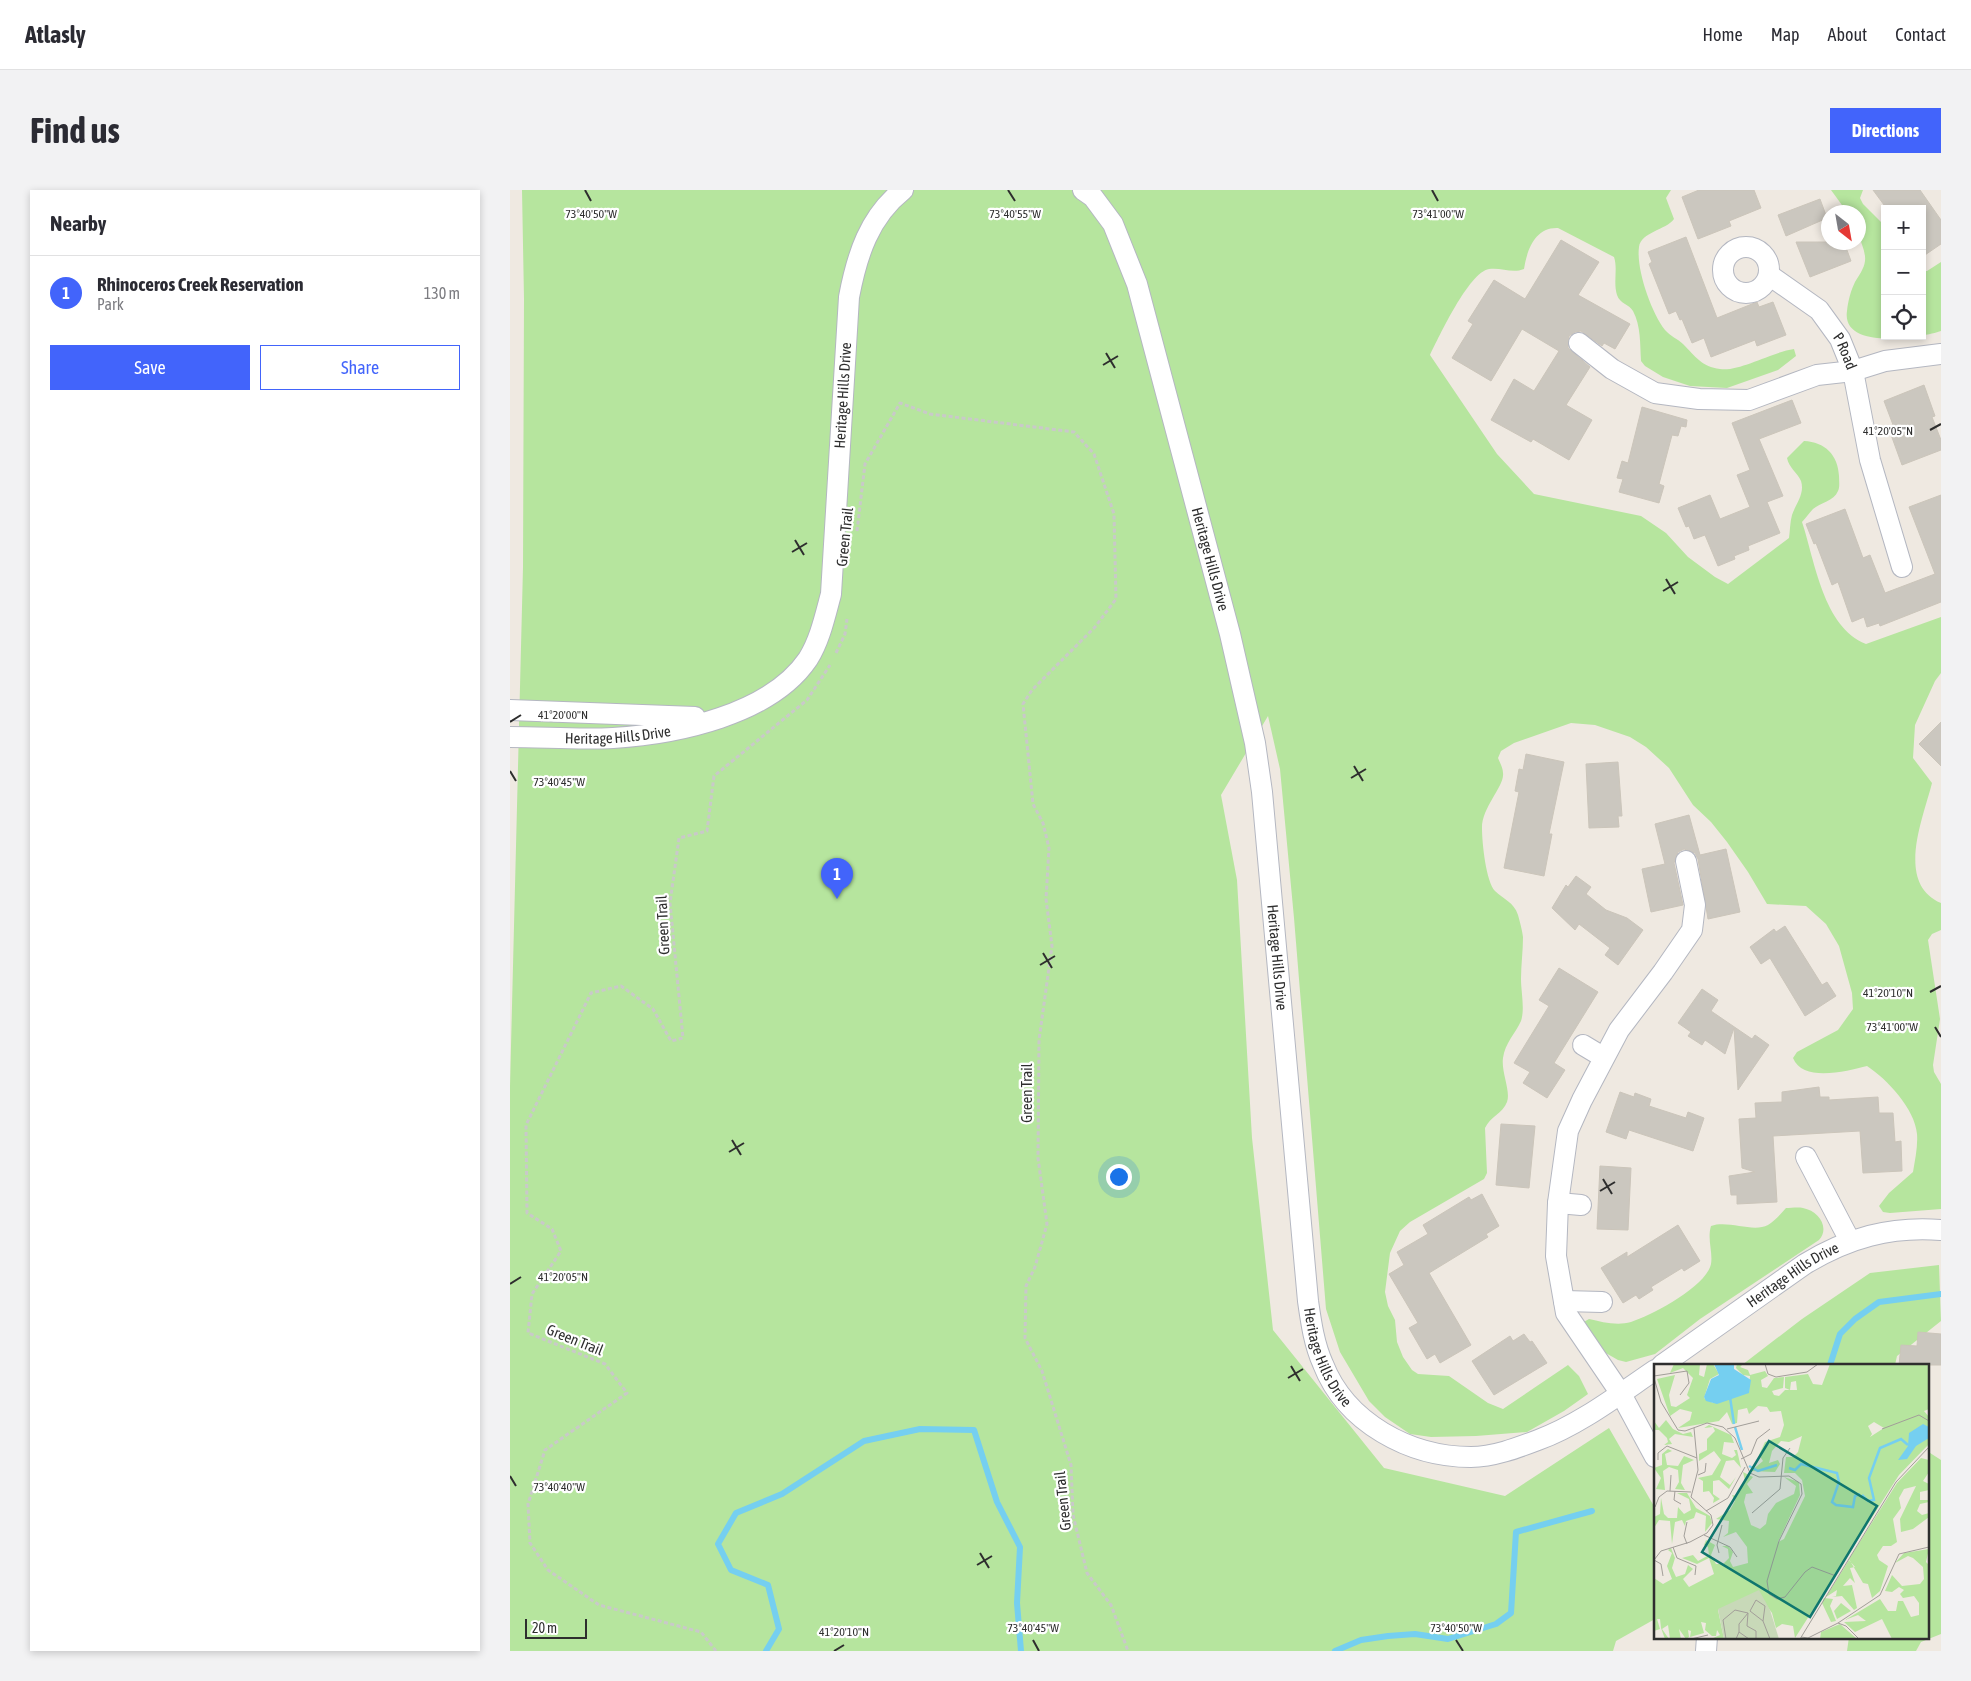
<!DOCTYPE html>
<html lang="en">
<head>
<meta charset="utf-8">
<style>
  body { margin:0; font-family:"Asap Condensed",sans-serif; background:#f2f2f3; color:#2b2b33 }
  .controls { position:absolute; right:15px; top:15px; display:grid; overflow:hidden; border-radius:0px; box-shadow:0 2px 8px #0003 }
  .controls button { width:45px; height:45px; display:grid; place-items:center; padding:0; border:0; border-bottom:1px solid #e1e1e2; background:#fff; color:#2b2b33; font:25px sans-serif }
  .compass { position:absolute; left:1311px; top:15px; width:45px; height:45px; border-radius:50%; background:#fff; box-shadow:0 2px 8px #0003; rotate:149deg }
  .scale { position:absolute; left:15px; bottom:12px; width:62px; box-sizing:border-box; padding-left:5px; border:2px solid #2e2e2e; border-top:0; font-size:14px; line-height:18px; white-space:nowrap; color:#2e2e2e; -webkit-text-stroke:4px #fff; paint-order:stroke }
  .you { position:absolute; left:608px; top:986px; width:18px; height:18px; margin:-12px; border:4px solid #fff; border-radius:50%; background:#1a73e8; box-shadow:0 0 0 8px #1a73e833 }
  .badge { display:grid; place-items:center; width:32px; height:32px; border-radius:50%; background:#4264fb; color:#fff; font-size:16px; font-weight:700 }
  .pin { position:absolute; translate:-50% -41px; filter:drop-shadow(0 1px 2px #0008) }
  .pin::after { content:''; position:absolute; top:26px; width:18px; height:15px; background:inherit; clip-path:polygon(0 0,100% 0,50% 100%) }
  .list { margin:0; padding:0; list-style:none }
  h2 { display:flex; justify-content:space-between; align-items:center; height:65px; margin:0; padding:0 20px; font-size:21px }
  h2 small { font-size:16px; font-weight:400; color:#7c7c81 }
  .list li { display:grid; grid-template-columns:32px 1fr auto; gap:15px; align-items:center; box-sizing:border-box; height:75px; padding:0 20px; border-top:1px solid #e1e1e2 }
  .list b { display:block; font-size:19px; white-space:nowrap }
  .list p { margin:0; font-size:16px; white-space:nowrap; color:#7c7c81 }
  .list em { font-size:16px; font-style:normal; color:#7c7c81 }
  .actions { display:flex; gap:10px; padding:15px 20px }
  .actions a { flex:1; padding:11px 0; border:1px solid #4264fb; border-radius:0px; text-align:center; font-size:18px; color:#4264fb }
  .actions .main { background:#4264fb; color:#fff }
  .icon { flex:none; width:28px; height:28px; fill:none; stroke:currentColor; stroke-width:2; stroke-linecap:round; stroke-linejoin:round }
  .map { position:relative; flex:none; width:1431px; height:1461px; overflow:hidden; border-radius:0px }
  header { display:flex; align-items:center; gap:30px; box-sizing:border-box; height:70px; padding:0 25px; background:#fff; border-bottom:1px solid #e1e1e2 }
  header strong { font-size:24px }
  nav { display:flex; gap:28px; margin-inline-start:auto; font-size:18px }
  .intro { display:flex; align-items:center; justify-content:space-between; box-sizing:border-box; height:120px; padding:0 30px }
  h1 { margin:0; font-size:35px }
  .button { padding:12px 22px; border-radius:0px; background:#4264fb; color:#fff; font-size:18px; font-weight:700 }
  main { display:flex; gap:30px; padding:0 30px }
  aside { flex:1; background:#fff; border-radius:0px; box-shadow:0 2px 8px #0003 }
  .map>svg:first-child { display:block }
  .green { fill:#b6e59e }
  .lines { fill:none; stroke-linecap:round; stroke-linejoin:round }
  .stream { stroke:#75cff0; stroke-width:6 }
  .building { fill:#cbc7bf; stroke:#cbc5ba }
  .minor-casing { stroke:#b4b7c1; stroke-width:22 }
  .path { stroke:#c9c9c9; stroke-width:3; stroke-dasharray:4 2.5; stroke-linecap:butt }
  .minor { stroke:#fff; stroke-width:20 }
  .ticks { fill:none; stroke:#2e2e2e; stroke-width:2 }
  .labels { text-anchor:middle; stroke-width:4.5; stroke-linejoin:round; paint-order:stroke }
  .street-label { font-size:15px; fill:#2e2e2e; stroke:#fff }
  .inset-river { fill:none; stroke:#75cff0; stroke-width:2.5 }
  .inset-road { fill:none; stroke:#a29e99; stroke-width:1 }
  .view { fill:#0f766e; fill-opacity:0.15; stroke:#0f766e; stroke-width:2.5 }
  .inset-edge { fill:none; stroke:#2e2e2e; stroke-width:2.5 }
  .ticks-label { font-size:12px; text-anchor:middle; fill:#2e2e2e; stroke:#fff; stroke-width:4.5; stroke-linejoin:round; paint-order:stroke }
</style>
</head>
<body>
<header>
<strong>Atlasly</strong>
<nav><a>Home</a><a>Map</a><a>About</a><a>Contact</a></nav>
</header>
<div class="intro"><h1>Find us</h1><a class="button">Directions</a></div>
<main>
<aside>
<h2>Nearby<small></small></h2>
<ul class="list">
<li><span class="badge">1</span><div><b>Rhinoceros Creek Reservation</b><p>Park</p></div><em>130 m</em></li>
</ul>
<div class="actions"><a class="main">Save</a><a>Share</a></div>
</aside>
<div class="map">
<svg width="1431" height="1461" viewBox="0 0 1431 1461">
  <rect width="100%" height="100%" fill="#efe9e1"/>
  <path class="green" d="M12 0H1161L1156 8 1164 29C1156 40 1131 42 1129 57 1126 79 1141 122 1155 140 1160 146 1168 149 1173 154 1185 166 1192 177 1210 179 1229 182 1262 162 1284 159L1286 166 1268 180 1217 198 1180 196 1153 187 1135 176 1131 171C1130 154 1131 136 1123 121 1119 114 1110 114 1107 105 1103 92 1108 79 1104 67L1048 38C1025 37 1017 60 1014 79 1002 84 991 77 979 79 959 82 929 147 920 165L987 264 1024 304 1131 326 1156 343 1178 367 1205 387 1218 394 1279 348C1280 341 1280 332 1282 325 1286 313 1295 304 1291 291 1287 282 1279 278 1277 268L1294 251C1315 252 1328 265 1329 286 1329 291 1330 297 1328 301 1324 311 1310 313 1303 319 1299 323 1296 328 1292 332 1305 371 1313 437 1356 454L1431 427V483L1425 491 1405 535 1403 568 1422 593C1413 629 1385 693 1431 713V740L1422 744 1418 750 1430 829 1423 875 1424 882 1431 894V1019L1380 1023 1373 1022 1369 1016 1379 1003 1403 982C1405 970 1408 956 1407 944 1405 919 1377 889 1357 876 1337 881 1293 893 1283 868L1287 862 1328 840 1343 819 1342 803 1329 756 1316 734 1296 716 1257 714 1238 682 1217 652 1201 632 1183 615 1159 578 1136 557 1120 547 1085 535 1061 533 1004 553 991 561 988 568C990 573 993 578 993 583 995 596 971 618 972 639 972 652 976 692 985 701 993 709 1004 712 1008 725 1010 732 1012 740 1013 747 1013 761 1011 775 1011 789 1011 801 1015 819 1011 831 1005 844 995 853 993 868 991 882 1001 901 997 912 993 923 980 927 975 938L977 983 974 989 900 1032 890 1041 880 1063 875 1102 878 1116 885 1130 887 1152 893 1167 902 1180 908 1184 939 1186 978 1213 993 1219 1058 1175 1069 1186 1078 1204 1054 1221 1017 1242 966 1246 921 1247 900 1244 875 1227 859 1211 830 1162 816 1119 784 728 770 579 758 526 711 605 727 690 742 948 763 1140 874 1278 995 1306 1099 1238 1145 1318V1429L1106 1451 1103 1461H0V896L13 377 14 109Z
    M1321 0H1353L1350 8 1353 14 1375 36V146H1412V81H1417L1431 72V141C1411 148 1331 161 1337 121 1338 111 1341 100 1345 92 1349 85 1354 79 1355 71 1356 62 1351 54 1349 45 1347 39 1348 30 1348 22H1337Z
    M1276 1018C1281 1018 1288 1017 1293 1018 1309 1021 1320 1038 1309 1050L1190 1129 1145 1164 1116 1172 1108 1170 1087 1158 1072 1133 1079 1129C1092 1132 1107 1136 1121 1132 1142 1125 1196 1097 1201 1074 1203 1062 1197 1049 1201 1036 1219 1030 1243 1043 1258 1035 1264 1031 1271 1024 1276 1018Z
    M1429 1075 1431 1131 1387 1166 1385 1175H1232L1292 1129 1360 1083Z
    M1417 1261 1431 1270V1444L1411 1452 1406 1461H1337L1339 1447H1417Z"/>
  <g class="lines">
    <path class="stream" d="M1320 1175 1330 1144 1345 1129 1369 1112 1431 1104
      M256 1461 269 1439 258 1395 221 1380 208 1354 226 1323 272 1304 354 1251 410 1239 464 1240 487 1312 510 1357 507 1413 511 1461
      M825 1461 851 1450 878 1446 905 1444 938 1449 986 1434 1001 1423 1006 1342 1082 1321"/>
  </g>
  <path class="building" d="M1189 0H1244L1251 18 1219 31 1221 36 1188 49 1172 7Z
    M1363 0H1410L1431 30V54L1412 67V19H1377Z
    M1310 9 1317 28 1276 46 1268 25Z
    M1176 47 1207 128 1247 112 1249 117 1263 112 1276 145 1247 156 1245 150 1201 167 1194 148 1182 153 1172 129 1170 130 1166 121 1159 124 1139 74 1142 72 1138 62Z
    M1051 50 1089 72 1068 105 1120 134 1105 159 1094 153 1092 156 1071 141 1065 142 1059 146 1058 158 1080 177 1056 215 1082 230 1059 270 1023 249 1021 252 981 230 1004 189 1024 201 1049 161 1012 139 981 191 942 168 963 134 958 131 984 90 1015 109Z
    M1286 52H1334L1341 71 1300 87Z
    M1414 195 1425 226 1422 227 1431 250V260L1392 275 1380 242 1385 240 1374 211Z
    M1282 210 1291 233 1249 249 1273 306 1257 312 1270 343 1238 356 1239 360 1224 366 1225 369 1208 376 1195 345 1184 349 1179 336 1176 337 1168 318 1200 305 1210 329 1240 317 1227 285 1240 280 1222 233Z
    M1132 217 1177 230 1176 237 1171 236 1168 246 1162 245 1149 294 1154 296 1149 313 1109 302 1113 289 1107 288 1112 271 1118 273Z
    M1431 305V412L1370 436 1369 433 1357 437 1354 427 1342 432 1328 392 1322 395 1306 353 1304 354 1296 334 1335 319 1353 368 1360 365 1375 403 1425 384 1399 317Z
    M1431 532V576L1409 554Z
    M1016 564 1054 572 1039 644H1042L1034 686 994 678 1009 602 1005 601 1009 579 1013 580Z
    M1108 572 1112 626H1108L1109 637 1079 638 1076 574Z
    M1179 625 1190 665 1216 659 1230 722 1198 729 1188 669 1185 663 1174 659 1168 662 1164 673 1173 715 1141 722 1132 679 1155 674 1145 634Z
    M1066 686 1081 697 1076 704 1096 720 1117 728 1133 740 1108 775 1095 765 1100 758 1069 734 1065 740 1042 718 1056 695 1058 697Z
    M1275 736 1312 795 1317 792 1326 806 1295 826 1260 768 1251 774 1240 757 1264 739 1266 742Z
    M1049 778 1088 802 1044 873 1055 880 1037 908 1013 893 1020 882 1004 873 1039 816 1029 810Z
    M1192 799 1208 810 1201 821 1242 849 1245 845 1259 855 1228 900 1224 838 1215 864 1195 850 1192 855 1178 846 1181 842 1168 833Z
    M1309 897 1310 907H1319V910L1368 907 1369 923H1383L1385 952 1391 951 1392 981 1353 983 1350 941 1263 946 1267 1012 1227 1014V1005H1221L1219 986 1245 982 1232 978 1229 929 1246 928 1245 913 1272 912V902Z
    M1110 902 1124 907 1125 903 1141 909 1139 916 1176 928 1178 922 1194 928 1183 961 1119 940 1116 949 1096 942Z
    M991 934 1025 936 1019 998 986 995Z
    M1090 976 1121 978 1118 1040 1087 1039Z
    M972 1004 989 1036 976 1044 978 1047 919 1083 961 1155 930 1173 925 1164 917 1169 899 1138 908 1133 879 1084 894 1075 887 1062 918 1044 913 1035 959 1007 961 1010Z
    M1168 1035 1190 1071 1174 1081 1172 1078 1141 1097 1143 1100 1129 1109 1126 1105 1113 1113 1091 1078 1117 1062V1067Z
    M1408 1142 1431 1144V1175H1389L1391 1155 1407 1156Z
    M1014 1144 1020 1152 1022 1151 1037 1173 984 1205 962 1171 1000 1146 1003 1151Z"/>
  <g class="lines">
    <defs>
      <g id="minor">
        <path id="s1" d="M573 0 583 7 603 34 627 94 720 444 745 553 752 602 798 1111C801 1132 804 1154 813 1174 836 1233 900 1267 961 1267 983 1267 1007 1258 1028 1250 1069 1235 1108 1205 1145 1180"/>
        <circle cx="1236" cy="80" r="23"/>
        <path id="s2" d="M1259 85 1309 120 1330 149 1343 181 1360 270 1392 377"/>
        <path d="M1069 153 1102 179 1145 203 1189 209 1239 210 1307 185 1343 181 1375 171 1431 164"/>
        <path d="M0 520 185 527"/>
        <path id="s3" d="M0 547C34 547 69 550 103 548 166 544 260 525 298 469 310 450 315 426 321 404L339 107C347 65 359 27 393 0"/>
        <path d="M1073 855 1093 867"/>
        <path d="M1296 967 1340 1051"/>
        <path d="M1048 1013 1071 1015"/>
        <path d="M1054 1111 1092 1112"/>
        <path id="s4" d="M1152 1175 1295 1074C1338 1048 1380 1036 1431 1040"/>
        <path d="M1145 1267 1111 1204 1056 1123 1046 1066 1048 1013 1058 941 1072 910 1109 840 1153 782 1182 740 1185 715 1176 671"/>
        <path d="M1196 1461 1197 1447"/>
      </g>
    </defs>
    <use href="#minor" class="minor-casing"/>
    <path class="path" d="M347 341 355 274 390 213 420 224 564 242 584 264 604 324 606 409 585 437 522 500 513 514 523 614 533 633 539 658 536 709 542 756 529 850 528 968 537 1034 525 1077 516 1096 515 1148 532 1181 561 1275 563 1325 577 1383 601 1415 618 1461
      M326 463 335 444 337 429
      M206 1461 191 1442 89 1415 38 1380 20 1353 18 1314 35 1260 117 1203 95 1174 18 1143 22 1104 51 1061 42 1039 17 1023 16 935 81 803 111 796 143 819 161 851 173 848 160 713 169 648 197 641 204 586 297 510 320 475"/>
    <use href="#minor" class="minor"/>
  </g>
  <path class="ticks" d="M75 0 81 11M498 0 505 11M922 0 928 11M596 163 605 178M593 175 608 166M1420 240 1431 234M285 350 294 365M282 362 297 353M1156 389 1165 404M1153 401 1168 392M0 532 11 525M844 576 853 591M0 581 6 591M841 588 856 579M533 763 542 778M530 775 545 766M1420 802 1431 796M1425 837 1431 847M222 950 231 965M219 962 234 953M1093 989 1102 1004M1090 1001 1105 992M0 1094 11 1087M781 1176 790 1191M778 1188 793 1179M0 1286 6 1296M470 1363 479 1378M467 1375 482 1366M523 1450 529 1461M946 1450 953 1461M324 1461 334 1455"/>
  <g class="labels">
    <g class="street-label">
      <text dy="5" stroke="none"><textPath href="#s2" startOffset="110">P Road</textPath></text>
      <text dy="5" stroke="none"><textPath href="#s3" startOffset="588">Heritage Hills Drive</textPath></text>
      <text transform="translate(335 347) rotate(-84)" y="5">Green Trail</text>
      <text dy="5" stroke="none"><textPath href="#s1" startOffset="395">Heritage Hills Drive</textPath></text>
      <text dy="5" stroke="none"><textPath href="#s3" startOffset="108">Heritage Hills Drive</textPath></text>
      <text transform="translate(153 735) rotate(-93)" y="5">Green Trail</text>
      <text dy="5" stroke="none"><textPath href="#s1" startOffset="800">Heritage Hills Drive</textPath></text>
      <text transform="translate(517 903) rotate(-90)" y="5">Green Trail</text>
      <text dy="5" stroke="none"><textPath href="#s4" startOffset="159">Heritage Hills Drive</textPath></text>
      <text transform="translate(65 1150) rotate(22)" y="5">Green Trail</text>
      <text dy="5" stroke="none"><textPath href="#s1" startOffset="1205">Heritage Hills Drive</textPath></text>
      <text transform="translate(553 1311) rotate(-96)" y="5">Green Trail</text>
    </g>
  </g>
  <g transform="translate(1144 1174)">
    <rect width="275" height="275" fill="#efe9e1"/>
    <path d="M20 0H46L45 11 50 13 53 0H59L65 10 56 15 50 34 59 39 95 28 96 12 89 11 82 4 83 0H89L86 3 94 6 96 11 111 7 114 12 107 16 108 23 113 24 120 14 130 13 129 24 118 27 120 31 125 32 131 26H143L142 17 137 18 136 26 131 24V13L154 10 159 20 168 21 176 0H275V45L270 47 275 53V80L245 111 141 274 139 262 128 260 122 264 118 249 103 228 64 246 70 275H57L66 271 63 266 62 272H58L51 266 52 259 47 258 50 269 36 273 37 267 34 266 35 273 32 275 25 265 27 275H16L14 261 8 265 15 275H11L7 264 6 255H3L6 265 0 267V214L9 220 18 215 13 202 18 189 14 186 17 184 21 194 18 204 22 213 31 210 34 201 39 205 29 215 35 223 60 210 55 194 43 200 28 194 39 191 44 197 55 191 54 183 50 181 52 176 61 181 57 191 62 200H69L75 194 74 185 68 182H74L79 188 76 197 79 203 94 199 93 183 82 168 69 173 74 169 75 157 62 155 76 146 81 137 78 131 83 132 91 117 89 108 99 113 93 120 99 129 92 130 90 138 97 161 106 165 112 160 114 150 122 139 140 130 142 122 130 113 145 118 146 131 124 178 130 175 151 132 148 116 141 109H130L132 93H139L144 88 148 72 135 78 127 77 118 87 115 99 124 96 126 100 121 108 97 107 109 97 105 91 111 78 126 73 130 61 127 47 116 48 113 43 104 42 95 50 93 44 84 46 83 59 78 60 73 48 65 57 24 64 36 56 38 48 26 45 16 52 3 15 21 11 15 31 17 42 22 43 36 34 33 31 39 14 29 4 16 9ZM220 58 230 64 216 73 218 70 214 62ZM12 56 19 65 29 70 37 68 39 73 21 70 15 75 18 80 10 81 14 78 13 74 5 66H0V57L5 64ZM55 61 77 71 80 79 70 78 68 90 78 94 82 91 80 86H83L87 104 80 96 72 97 66 113 76 121 82 113 75 125 65 116 59 117V130L66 135 59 139 60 134 55 127 49 128V117L44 114 58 111 67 96 60 87 45 97V90L53 86V75L61 67 59 63 50 64ZM14 85 18 87 11 90 13 101 24 102 30 92 40 96 29 101 27 119 31 126 21 125 25 118 24 106 15 103 9 107 11 126 2 125 7 114 0 104 8 101V90ZM267 94 275 96V108L269 117 275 120V126L266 128V136H275V138L266 140 263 147 268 151 275 149V153L259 165 247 168 246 155 262 122 250 125 245 134 247 144 239 155 243 178 237 182H229L223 191 225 196 234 202 226 227 218 234 214 220 209 219 195 195 243 119ZM23 129H33L42 144 56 152 58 159 51 168 52 152 42 148 40 154 32 157 31 162 28 156 21 158 18 180 16 157 5 156 0 164V153L6 150 7 134 10 150 14 154H23L24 143 30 150 37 146 35 135ZM275 185 272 198 275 201V275H238L228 255 201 268 190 258 212 257 204 251 191 256 226 235 234 247H242L244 237H249L257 253 265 251V239L260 232 249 234 246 230 250 226 245 223 238 228 231 227 238 211 248 222 266 220 270 215 269 203 259 194 254 192 241 199 250 189ZM195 196 201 203 196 204 201 219 196 214 189 222 198 221 203 244 200 246 188 232 178 233 182 232 183 226 172 233ZM170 234 179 235 176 242 182 257 177 258 168 239ZM187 239 197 247 183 255 180 247ZM186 260 203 275H166L167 268Z" fill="#b6e59e" fill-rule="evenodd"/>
    <path d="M105 226 116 246 125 275H70L64 245Z" fill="#c8d9b8"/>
    <path d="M60 0H80V5L97 16 95 29 63 40 52 37 50 33 57 15 65 11ZM269 60 275 63V74L262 82 253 95 244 96 254 82 255 69Z" fill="#75cff0"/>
    <path class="inset-river" d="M76 33 80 60M81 63 88 86M95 102 104 107 123 101M135 104 141 106 147 100 183 109 185 118 178 138 182 141 199 143 201 132 206 130M208 131 214 137 220 136 215 114 226 84 247 75 254 81"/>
    <path class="inset-road" d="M111 0 114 10 122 13 153 8 164 0M0 12 33 7 35 19 26 31M0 14 7 38 24 66 31 67 53 59 69 63 81 74 96 109 105 113 135 112 147 120 148 130 125 177 113 217 115 230 123 235 131 233 151 208 158 203 182 212M73 65 105 57M228 65 265 51 275 57M87 95 97 90 103 75 116 65M4 96V89L13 82 43 94M44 111 51 108 52 99M16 127 17 111M21 127 20 136 27 140M1 143 5 133 13 127 37 128M52 147 74 134 91 103M98 149 126 125 129 94 136 84M50 171 76 183 83 193M33 180 30 172 33 158M19 183 23 194 42 202 41 211M65 189 63 181 68 161M0 196 7 187 36 178 53 169 59 161 57 151 37 133 44 106 40 64M0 196 7 200 9 212M109 257 96 247 102 236 111 242 109 257 116 275M184 259 226 231 245 190 275 183M85 268V260L94 249M147 273 154 274 184 259 192 262 205 275M37 275 54 271M72 275 69 256 81 246 94 249 93 262 102 267V275M82 275 85 268 95 275M146 275 242 118 275 83"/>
    <path class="view" d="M115 77 223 142 156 253 48 188Z"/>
    <rect width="275" height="275" class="inset-edge"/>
  </g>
  <g class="ticks-label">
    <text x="81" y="28">73°40'50"W</text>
    <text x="505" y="28">73°40'55"W</text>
    <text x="928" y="28">73°41'00"W</text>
    <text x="1378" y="245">41°20'05"N</text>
    <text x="53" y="529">41°20'00"N</text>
    <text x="49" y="596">73°40'45"W</text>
    <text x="1378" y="807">41°20'10"N</text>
    <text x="1382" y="841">73°41'00"W</text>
    <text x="53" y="1091">41°20'05"N</text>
    <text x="49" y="1301">73°40'40"W</text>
    <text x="523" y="1442">73°40'45"W</text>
    <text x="946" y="1442">73°40'50"W</text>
    <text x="334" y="1446">41°20'10"N</text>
  </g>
</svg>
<div class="controls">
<button>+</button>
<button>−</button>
<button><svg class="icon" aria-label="locate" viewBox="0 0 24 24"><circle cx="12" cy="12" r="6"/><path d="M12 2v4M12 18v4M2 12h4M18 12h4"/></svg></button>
</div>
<svg class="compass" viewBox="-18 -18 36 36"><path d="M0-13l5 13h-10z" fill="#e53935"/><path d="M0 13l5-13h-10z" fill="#7c7c81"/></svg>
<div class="scale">20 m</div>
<div class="you"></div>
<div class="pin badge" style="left:327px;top:709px">1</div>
</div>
</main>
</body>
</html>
